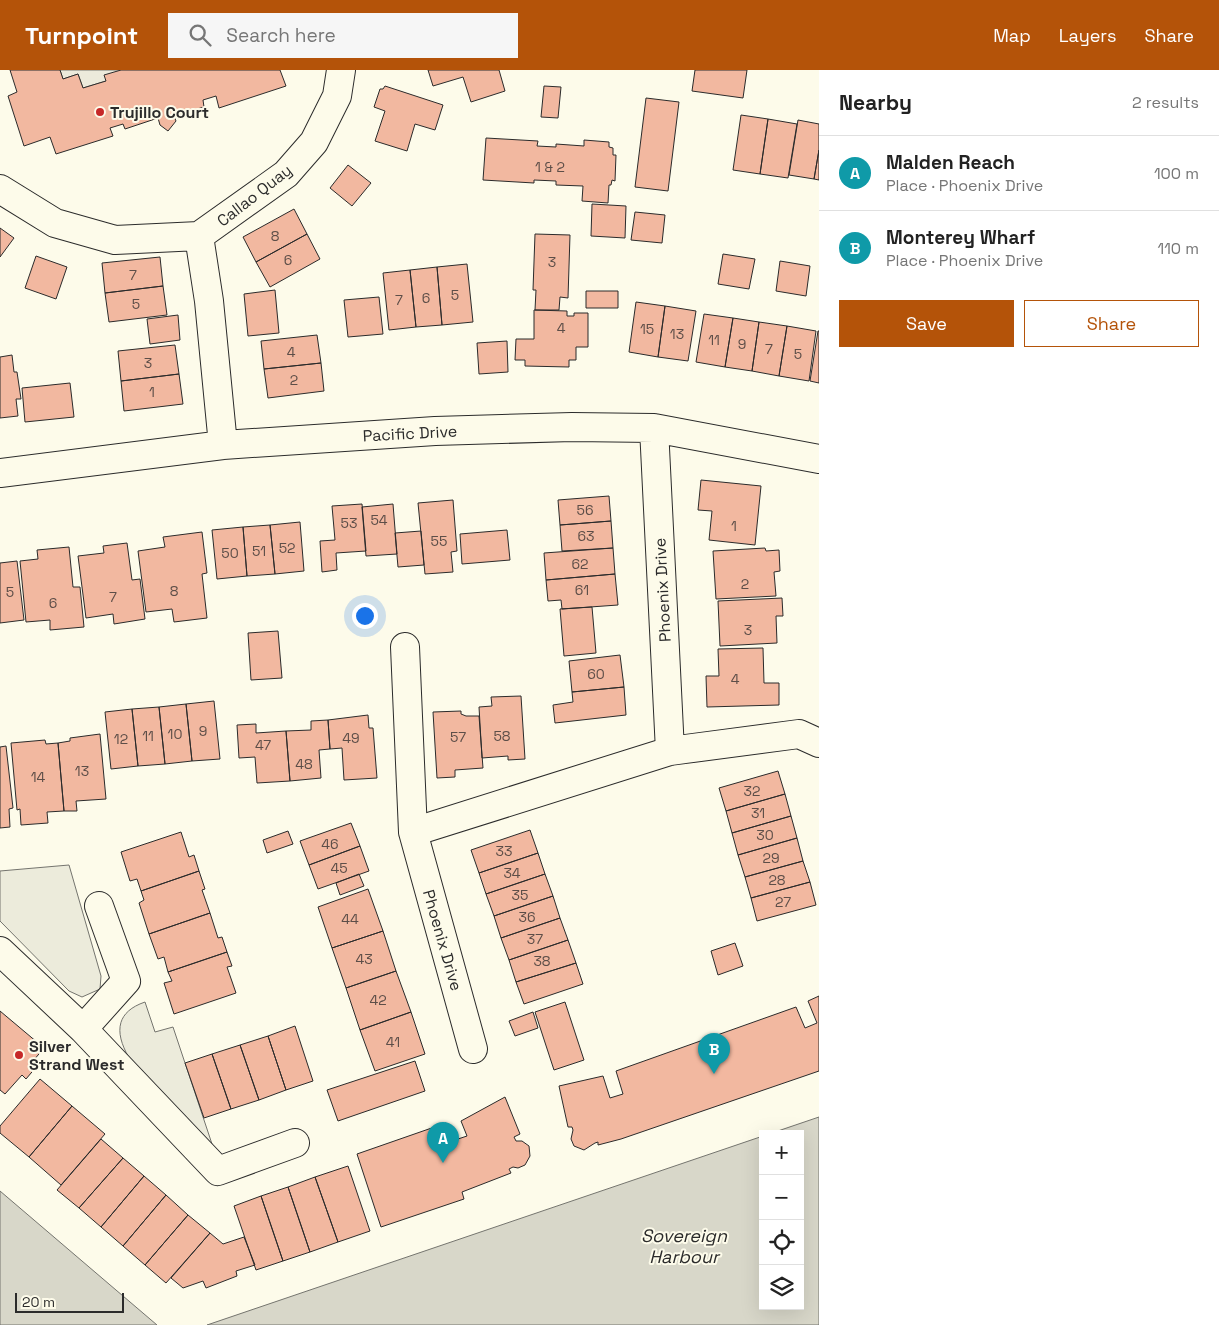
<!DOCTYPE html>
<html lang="en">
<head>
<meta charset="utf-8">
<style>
  body { margin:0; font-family:"Space Grotesk",sans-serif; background:#f6f6f6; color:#222 }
  .controls { position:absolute; right:15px; bottom:15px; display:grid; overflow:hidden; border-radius:0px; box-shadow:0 5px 20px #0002 }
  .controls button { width:45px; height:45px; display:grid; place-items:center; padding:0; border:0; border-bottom:1px solid #e0e0e0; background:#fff; color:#222; font:25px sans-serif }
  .scale { position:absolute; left:15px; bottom:12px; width:109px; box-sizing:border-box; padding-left:5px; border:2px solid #2b2b2b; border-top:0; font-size:14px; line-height:18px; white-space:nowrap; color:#2b2b2b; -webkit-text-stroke:4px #fdfbea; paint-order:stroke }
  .you { position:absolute; left:364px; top:545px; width:18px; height:18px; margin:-12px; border:4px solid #fff; border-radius:50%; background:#1a73e8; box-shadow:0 0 0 8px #1a73e833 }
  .badge { display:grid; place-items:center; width:32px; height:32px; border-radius:50%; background:#b45309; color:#fff; font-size:16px; font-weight:700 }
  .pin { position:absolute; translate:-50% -41px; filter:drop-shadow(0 1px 2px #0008) }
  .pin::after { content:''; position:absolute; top:26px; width:18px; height:15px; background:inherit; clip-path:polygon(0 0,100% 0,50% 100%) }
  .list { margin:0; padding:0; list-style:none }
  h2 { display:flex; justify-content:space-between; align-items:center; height:65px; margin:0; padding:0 20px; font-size:21px }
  h2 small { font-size:16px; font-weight:400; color:#767676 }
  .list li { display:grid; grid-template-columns:32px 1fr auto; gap:15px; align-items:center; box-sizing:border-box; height:75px; padding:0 20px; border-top:1px solid #e0e0e0 }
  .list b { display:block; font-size:19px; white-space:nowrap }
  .list p { margin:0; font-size:16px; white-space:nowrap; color:#767676 }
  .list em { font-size:16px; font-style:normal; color:#767676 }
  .actions { display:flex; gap:10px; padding:15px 20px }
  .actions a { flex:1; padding:11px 0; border:1px solid #b45309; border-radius:0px; text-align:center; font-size:18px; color:#b45309 }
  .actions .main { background:#b45309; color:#fff }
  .icon { flex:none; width:28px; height:28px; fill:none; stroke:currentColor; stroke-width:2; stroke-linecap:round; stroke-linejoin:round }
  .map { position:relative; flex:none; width:819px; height:1255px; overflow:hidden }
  header { display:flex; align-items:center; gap:30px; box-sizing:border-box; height:70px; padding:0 25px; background:#b45309; color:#fff }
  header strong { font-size:24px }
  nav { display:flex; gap:28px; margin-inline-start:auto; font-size:18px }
  .search { width:350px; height:45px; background:#f6f6f6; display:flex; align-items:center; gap:12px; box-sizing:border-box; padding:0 18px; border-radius:0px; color:#767676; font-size:19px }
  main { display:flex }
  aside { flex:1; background:#fff }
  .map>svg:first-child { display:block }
  .green { fill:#ecebdb; stroke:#74746e }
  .parking { fill:#eceadb; stroke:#74746e }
  .water { fill:#d8d7c9; stroke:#74746e }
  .building { fill:#f2b8a0; stroke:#2b2b2b }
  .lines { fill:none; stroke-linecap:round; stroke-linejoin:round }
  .minor-casing { stroke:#2b2b2b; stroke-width:30 }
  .minor { stroke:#fdfbea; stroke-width:28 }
  .poi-dot { fill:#c62828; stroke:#fdfbea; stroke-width:2 }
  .labels { text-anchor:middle; stroke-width:4; stroke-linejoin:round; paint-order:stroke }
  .number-label { font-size:14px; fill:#5d4e48 }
  .poi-label { font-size:16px; font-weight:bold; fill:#2b2b2b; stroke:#fdfbea; text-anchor:start }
  .street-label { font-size:16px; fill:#2b2b2b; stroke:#fdfbea }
  .water-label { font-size:18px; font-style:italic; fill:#2b2b2b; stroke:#fdfbea }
</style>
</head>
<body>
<header>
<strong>Turnpoint</strong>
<div class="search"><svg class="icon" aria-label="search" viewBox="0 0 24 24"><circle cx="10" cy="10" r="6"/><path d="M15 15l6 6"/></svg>Search here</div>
<nav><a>Map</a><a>Layers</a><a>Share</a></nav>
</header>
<main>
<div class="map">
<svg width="819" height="1255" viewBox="0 0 819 1255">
  <rect width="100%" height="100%" fill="#fdfbea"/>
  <path class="green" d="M69 795 101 906 100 919 82 927 69 921 0 851V801Z
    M145 932 155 962 173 957 213 1077C187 1052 69 958 145 932Z"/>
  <path class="parking" d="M60 0H121L106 11 83 18 78 4 63 9Z"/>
  <path class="water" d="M819 1047V1255H207L763 1066V1236H800V1064H769Z
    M0 1121 157 1255H0Z"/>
  <path class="building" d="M10 0H60L63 9 78 4 83 18 106 11 104 5 121 0H280L286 16 219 38 216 26 203 30 204 37 174 46 176 51 168 61 160 55 158 48 125 59 123 54 110 58 113 66 56 84 50 67 24 76 8 26 17 22Z
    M428 0H499L505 21 471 32 463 7 433 16Z
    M695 0H747L743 28 692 21Z
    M385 16 443 35 435 60 415 54 407 81 375 71 385 41 374 37 380 19H383Z
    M544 16 561 17 558 48 541 47Z
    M646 28 679 32 668 121 635 117Z
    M741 45 768 49 760 104 733 100Z
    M768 49 797 54 788 108 760 104Z
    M798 50 819 54V80L814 109 789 105Z
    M486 68 538 71 537 76 556 77V74L584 76V70L609 72V77L613 78V85H616L615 111 612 110 611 115H609L608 133 582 131 583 116 556 115V111L534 110V113L483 110Z
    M819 80V110L814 109Z
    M348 95 371 113 352 136 330 118Z
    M592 134 626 136 625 168 591 166Z
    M294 139 307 164 256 192 243 167Z
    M635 142 665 145 662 173 631 170Z
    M0 158 14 168 0 187Z
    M307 164 320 189 270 217 256 192Z
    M535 164 570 165 568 228 560 227 559 240H535L536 220H533Z
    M723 184 755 189 749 219 718 214Z
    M36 186 67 197 56 229 25 218Z
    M160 187 163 216 105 223 102 193Z
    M780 191 810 196 806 226 776 221Z
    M467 194 473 252 442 255 437 197Z
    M437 197 442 255 416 257 410 200Z
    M410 200 416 257 389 260 383 203Z
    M163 216 167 245 109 252 105 223Z
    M275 220 279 263 248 266 244 224Z
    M586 221H618V238H586Z
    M379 227 383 264 348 267 344 230Z
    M636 232 665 236 658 287 629 282Z
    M665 236 696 241 688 291 658 287Z
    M534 240 567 241V246H574V243H588V277H576V290H569V297L525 296V290H515L516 269H534Z
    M704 244 733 248 725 297 696 292Z
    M178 245 180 270 150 274 147 249Z
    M733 248 759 252 752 301 725 297Z
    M759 252 787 256 779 306 752 301Z
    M787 256 816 261 809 311 779 306Z
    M818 261H819V313L810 311Z
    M317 265 321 293 264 299 261 271Z
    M507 271 508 302 479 304 477 273Z
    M175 275 179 304 121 311 118 281Z
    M12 285 14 302H17L21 329H16L18 346 0 348V287Z
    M321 293 324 321 268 328 264 299Z
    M179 304 183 334 124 341 121 311Z
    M70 313 74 347 25 352 22 318Z
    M701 410 761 416 755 475 709 470 712 441 698 440Z
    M609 426 611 451 560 455 558 430Z
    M453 430 457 481 451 482 453 502 425 504 418 433Z
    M362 434 366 481 336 483 337 500 322 502 320 471 335 470 332 436Z
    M393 434 397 484 366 486 362 437Z
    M611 451 613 478 562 481 560 455Z
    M300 452 304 501 275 504 270 455Z
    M270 455 275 504 247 506 243 457Z
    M243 457 247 506 217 509 212 460Z
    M507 460 510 490 462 494 460 464Z
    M421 461 424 495 398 497 395 463Z
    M202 462 207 503 202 504 207 548 174 552 172 539 146 542 138 481 165 477 163 467Z
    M127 473 132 510 140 509 145 549 114 554 113 544 86 548 78 486 104 483 103 476Z
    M69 477 73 517H80L84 557 50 560V550L26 552 20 491 38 489 37 480Z
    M613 478 615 504 546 510 544 483Z
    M765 478 766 481 779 480 780 501 774 502 776 526 716 529 713 481Z
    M17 491 24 550 0 553V493Z
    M615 504 618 535 562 539 561 530 548 531 546 510Z
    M782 528 783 546H776L777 573 720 576 718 531Z
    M592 537 596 583 564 586 560 539Z
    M278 561 282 608 251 610 248 563Z
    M763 578 764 613H779V635L707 637 706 606H719L718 579Z
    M620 585 624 617 572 622 569 591Z
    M624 617 626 645 555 653 553 635 573 632 572 622Z
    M521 626 525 689 508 690V686L482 688 479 637 492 636 491 627Z
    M214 631 220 689 192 691 186 634Z
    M186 634 192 691 165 694 159 637Z
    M159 637 165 694 138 696 132 639Z
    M132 639 138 696 111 699 105 642Z
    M461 641V644L466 646H479L483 698 455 700V707L437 708 433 642Z
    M368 645 369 658H373L377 708 344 710 342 678 330 679 328 650Z
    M328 650 330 679 319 680 321 708 290 711 286 661 311 660V651Z
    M256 654V663L286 661 290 711 257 713 255 687 239 688 237 655Z
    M100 664 106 729 76 731 77 741H64L58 673 70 671V668Z
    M45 670 46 674 58 673 64 741 47 742 48 753 21 755 20 739 17 740 11 673Z
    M6 676 13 738 9 739 10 757 0 758V677Z
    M778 701 785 724 726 741 719 718Z
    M785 724 791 746 732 763 726 741Z
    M791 746 797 768 738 785 732 763Z
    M351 753 360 776 309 795 300 771Z
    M530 760 538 783 479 803 471 780Z
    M288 761 293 774 267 783 263 770Z
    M181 762 189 787 194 785 199 801 141 821 137 809 130 811 121 782Z
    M797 768 803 791 745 807 738 785Z
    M360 776 369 801 318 819 309 795Z
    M538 783 545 804 486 824 479 803Z
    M803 791 810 812 751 828 745 807Z
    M199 801 205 819 202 820 210 843 149 864 139 833 144 830 141 821Z
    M359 804 364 816 340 825 336 813Z
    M545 804 553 826 494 846 486 824Z
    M810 812 816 835 757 851 751 828Z
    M368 819 383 861 332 878 318 837Z
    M553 826 560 848 501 868 494 846Z
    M210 843 218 868 222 867 227 882 168 902 164 887 158 889 149 864Z
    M560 848 568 870 509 890 501 868Z
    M383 861 396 901 346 918 332 878Z
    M568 870 576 893 516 912 509 890Z
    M735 873 743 896 718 905 711 881Z
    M227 882 232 896 227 897 236 923 174 944 164 913 172 911 168 902Z
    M576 893 583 914 524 934 516 912Z
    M396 901 411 942 360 960 346 918Z
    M819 926V1001L621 1069 598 1075V1072L595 1073 584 1080 574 1076 571 1069 573 1060 572 1057H568L559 1016 603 1006 610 1028 623 1024 616 1001 796 937 805 958 817 953 808 931Z
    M565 932 584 990 554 1000 535 942Z
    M0 941 44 978 33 991 37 996 26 1009 22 1005 5 1024 0 1020Z
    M411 942 425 984 375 1001 360 960Z
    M533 942 538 958 515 966 509 951Z
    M295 956 313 1011 286 1020 268 966Z
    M268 966 286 1020 259 1030 240 975Z
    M240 975 259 1030 231 1039 212 984Z
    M212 984 231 1039 204 1048 185 993Z
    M415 991 425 1021 338 1051 327 1020Z
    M40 1009 72 1036 29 1087 0 1063V1056Z
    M505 1027 520 1064 514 1067 516 1071H522L529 1076 530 1086 525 1095 518 1098 513 1097 509 1099 511 1103 462 1122 464 1129 381 1157 357 1084 446 1053 455 1070 467 1066 461 1051Z
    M72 1036 105 1064 61 1115 29 1087Z
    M101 1069 123 1088 79 1138 57 1120Z
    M123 1088 144 1106 101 1157 79 1138Z
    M348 1096 370 1161 338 1172 315 1107Z
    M144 1106 166 1125 123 1176 101 1157Z
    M315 1107 338 1172 310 1182 288 1117Z
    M288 1117 310 1182 283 1191 261 1126Z
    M166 1125 188 1145 145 1195 123 1176Z
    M261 1126 283 1191 256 1200 234 1136Z
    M188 1145 210 1163 166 1213 145 1195Z
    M210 1163 223 1174 244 1167 255 1195 236 1201 237 1206 206 1218 203 1211 183 1218 171 1208Z"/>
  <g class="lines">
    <defs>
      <path id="minor" d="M0 119 55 153 115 170 199 166 286 104 314 72 337 26 341 0
        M199 166 209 231 223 375
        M654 358 670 681
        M0 403 223 375 435 361 572 357 654 358 819 389
        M405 577 413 762
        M0 881 83 959 218 1101 295 1073
        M83 959 126 911 99 836
        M473 979 413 762 670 681 799 664 819 673"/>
    </defs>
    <use href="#minor" class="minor-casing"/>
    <use href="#minor" class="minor"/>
  </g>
  <g class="poi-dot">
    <circle cx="100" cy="42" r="5"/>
    <circle cx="19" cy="985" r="5"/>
  </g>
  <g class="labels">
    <g class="number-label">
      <text x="550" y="102">1 &amp; 2</text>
      <text x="275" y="171">8</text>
      <text x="288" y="195">6</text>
      <text x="552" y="197">3</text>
      <text x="133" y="210">7</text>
      <text x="455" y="230">5</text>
      <text x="426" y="233">6</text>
      <text x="399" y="235">7</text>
      <text x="136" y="239">5</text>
      <text x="561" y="263">4</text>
      <text x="647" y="264">15</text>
      <text x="677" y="269">13</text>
      <text x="714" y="275">11</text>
      <text x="742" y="279">9</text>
      <text x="769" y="284">7</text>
      <text x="291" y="287">4</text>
      <text x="798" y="289">5</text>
      <text x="148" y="298">3</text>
      <text x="294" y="315">2</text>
      <text x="152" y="327">1</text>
      <text x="585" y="445">56</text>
      <text x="379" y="455">54</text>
      <text x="349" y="458">53</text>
      <text x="734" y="461">1</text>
      <text x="586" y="471">63</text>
      <text x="439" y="476">55</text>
      <text x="287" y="483">52</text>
      <text x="259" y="486">51</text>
      <text x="230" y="488">50</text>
      <text x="580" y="499">62</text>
      <text x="745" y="519">2</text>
      <text x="582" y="525">61</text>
      <text x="174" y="526">8</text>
      <text x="10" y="527">5</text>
      <text x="113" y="532">7</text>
      <text x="53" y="538">6</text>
      <text x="748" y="565">3</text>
      <text x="596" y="609">60</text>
      <text x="735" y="614">4</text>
      <text x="203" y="666">9</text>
      <text x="175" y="669">10</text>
      <text x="148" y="671">11</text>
      <text x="502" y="671">58</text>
      <text x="458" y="672">57</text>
      <text x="351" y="673">49</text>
      <text x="121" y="674">12</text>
      <text x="263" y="680">47</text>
      <text x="304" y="699">48</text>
      <text x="82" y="706">13</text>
      <text x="38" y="712">14</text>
      <text x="752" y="726">32</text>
      <text x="758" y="748">31</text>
      <text x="765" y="770">30</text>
      <text x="330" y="779">46</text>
      <text x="504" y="786">33</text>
      <text x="771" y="793">29</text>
      <text x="339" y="803">45</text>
      <text x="512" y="808">34</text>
      <text x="777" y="815">28</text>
      <text x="520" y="830">35</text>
      <text x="783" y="837">27</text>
      <text x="527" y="852">36</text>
      <text x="350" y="854">44</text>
      <text x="535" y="874">37</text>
      <text x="364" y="894">43</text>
      <text x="542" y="896">38</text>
      <text x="378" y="935">42</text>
      <text x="393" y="977">41</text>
    </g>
    <g class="poi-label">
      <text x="110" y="48">Trujillo Court</text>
      <text x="29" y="982">Silver<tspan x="29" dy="18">Strand West</tspan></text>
    </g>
    <g class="street-label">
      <text transform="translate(254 125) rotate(-38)" y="6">Callao Quay</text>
      <text transform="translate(410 363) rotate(-3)" y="6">Pacific Drive</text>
      <text transform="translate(662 520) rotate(-93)" y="6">Phoenix Drive</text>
      <text transform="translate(443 870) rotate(74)" y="6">Phoenix Drive</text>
    </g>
    <g class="water-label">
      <text x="684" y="1172">Sovereign<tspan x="684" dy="21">Harbour</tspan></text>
    </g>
  </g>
</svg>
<div class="controls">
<button>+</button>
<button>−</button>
<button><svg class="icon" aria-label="locate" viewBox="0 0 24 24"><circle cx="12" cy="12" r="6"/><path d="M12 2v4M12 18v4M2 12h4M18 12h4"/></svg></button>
<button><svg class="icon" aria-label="layers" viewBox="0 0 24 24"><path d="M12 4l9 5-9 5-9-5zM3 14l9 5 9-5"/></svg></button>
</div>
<div class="scale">20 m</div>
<div class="you"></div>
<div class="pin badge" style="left:443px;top:1093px;background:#0f9aa8">A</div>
<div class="pin badge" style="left:714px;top:1004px;background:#0f9aa8">B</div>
</div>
<aside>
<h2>Nearby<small>2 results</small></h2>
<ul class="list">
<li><span class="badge" style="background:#0f9aa8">A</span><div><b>Malden Reach</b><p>Place · Phoenix Drive</p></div><em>100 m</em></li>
<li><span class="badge" style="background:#0f9aa8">B</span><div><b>Monterey Wharf</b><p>Place · Phoenix Drive</p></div><em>110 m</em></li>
</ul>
<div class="actions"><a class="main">Save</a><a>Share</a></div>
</aside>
</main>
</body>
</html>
